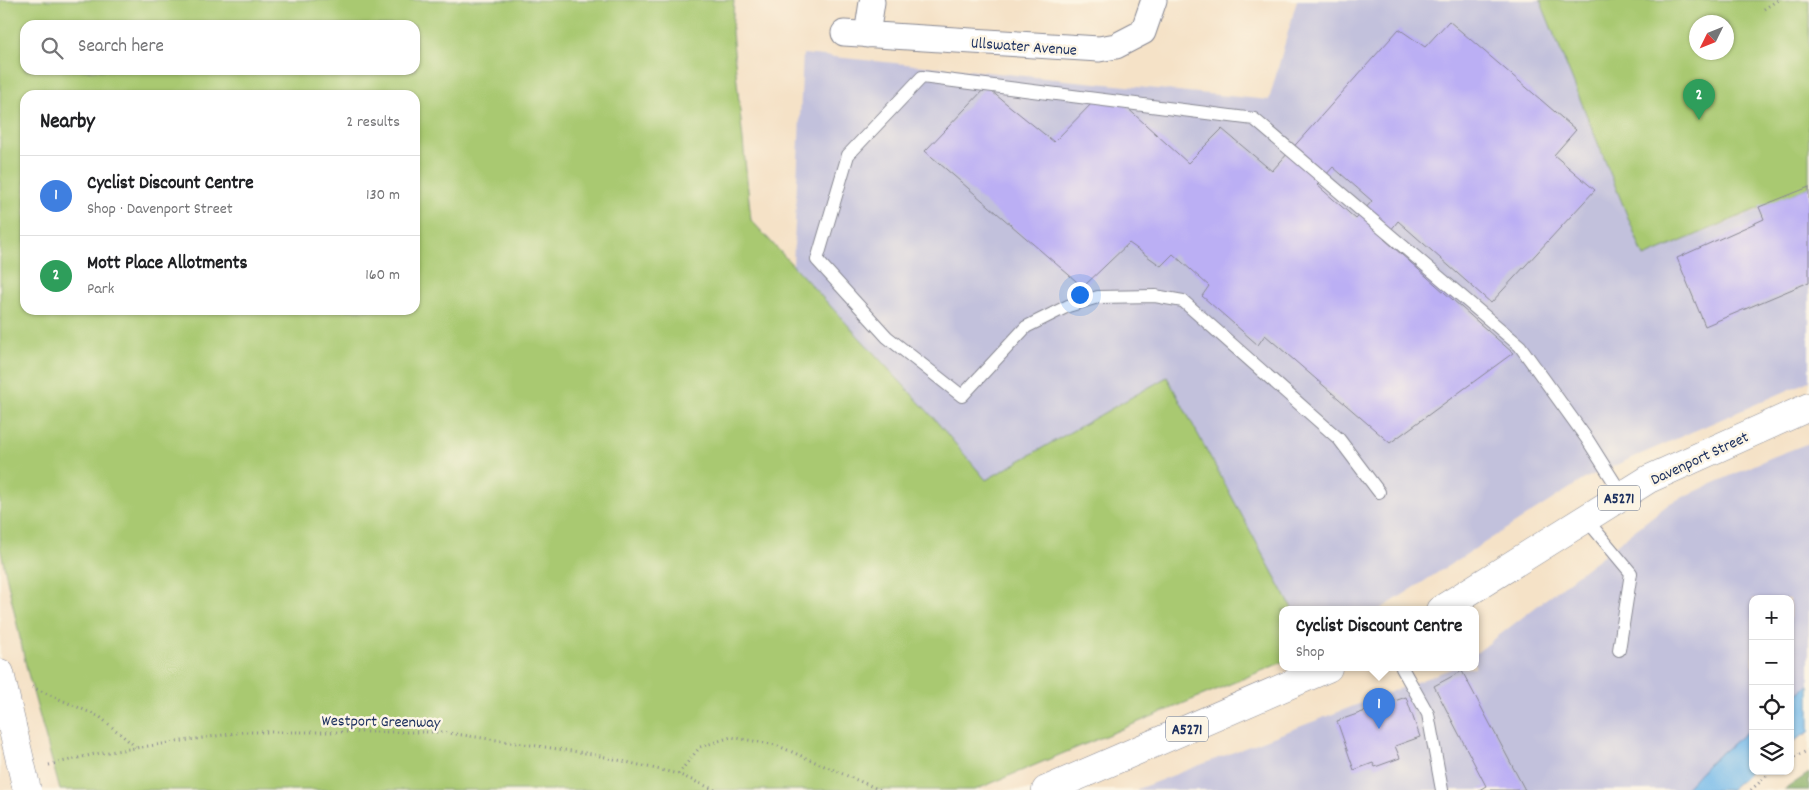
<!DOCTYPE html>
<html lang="en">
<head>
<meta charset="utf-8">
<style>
  body { margin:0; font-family:Dekko,sans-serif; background:#f2f2f2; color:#202124 }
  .controls { position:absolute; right:15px; bottom:15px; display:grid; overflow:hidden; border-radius:10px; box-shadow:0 1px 4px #0004 }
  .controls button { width:45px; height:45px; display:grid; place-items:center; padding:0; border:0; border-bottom:1px solid #e0e0e0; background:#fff; color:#202124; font:25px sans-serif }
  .compass { position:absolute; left:1689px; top:15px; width:45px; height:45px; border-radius:50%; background:#fff; box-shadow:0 1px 4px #0004; rotate:227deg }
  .you { position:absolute; left:1079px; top:294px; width:18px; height:18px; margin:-12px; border:4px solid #fff; border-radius:50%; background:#1a73e8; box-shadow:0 0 0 8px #1a73e833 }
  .badge { display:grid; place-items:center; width:32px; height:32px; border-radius:50%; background:#2563eb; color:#fff; font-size:16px; font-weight:700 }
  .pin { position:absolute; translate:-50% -41px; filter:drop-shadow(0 1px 2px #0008) }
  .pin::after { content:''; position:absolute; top:26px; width:18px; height:15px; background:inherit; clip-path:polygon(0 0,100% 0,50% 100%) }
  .popup { position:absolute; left:1279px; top:606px; width:200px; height:65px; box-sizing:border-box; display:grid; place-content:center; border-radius:10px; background:#fff; filter:drop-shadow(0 1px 4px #0005); font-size:16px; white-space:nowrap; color:#757577 }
  .popup b { font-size:19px; color:#202124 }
  .popup::after { content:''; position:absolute; left:50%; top:100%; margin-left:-10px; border:10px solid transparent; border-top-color:#fff }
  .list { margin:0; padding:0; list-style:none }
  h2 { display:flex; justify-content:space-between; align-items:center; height:65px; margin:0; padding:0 20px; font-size:21px }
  h2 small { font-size:16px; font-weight:400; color:#757577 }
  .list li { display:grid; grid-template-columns:32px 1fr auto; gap:15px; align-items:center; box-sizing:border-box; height:80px; padding:0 20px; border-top:1px solid #e0e0e0 }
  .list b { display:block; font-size:19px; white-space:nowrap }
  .list p { margin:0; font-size:16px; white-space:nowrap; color:#757577 }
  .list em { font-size:16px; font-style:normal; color:#757577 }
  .icon { flex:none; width:28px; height:28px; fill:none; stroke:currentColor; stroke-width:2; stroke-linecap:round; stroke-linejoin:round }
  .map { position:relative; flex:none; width:1809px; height:790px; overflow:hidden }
  .search { position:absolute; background:#fff; box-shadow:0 1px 4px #0004; left:20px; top:20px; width:400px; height:55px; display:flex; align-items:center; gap:12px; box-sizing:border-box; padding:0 18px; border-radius:15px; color:#757577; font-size:19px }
  .panel { position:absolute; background:#fff; box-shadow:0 1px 4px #0004; left:20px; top:90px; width:400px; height:225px; border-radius:15px }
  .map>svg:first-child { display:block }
  .industrial { fill:#c2c1dc }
  .green { fill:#a9c971; stroke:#627c68; fill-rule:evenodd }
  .forest { fill:#86ad63; stroke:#506e60 }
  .water { fill:#75baeb; stroke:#4874a4 }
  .building { fill:#bbaff4; fill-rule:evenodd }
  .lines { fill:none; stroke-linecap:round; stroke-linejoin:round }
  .lane-casing { stroke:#888892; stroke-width:14 }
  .street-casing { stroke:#888892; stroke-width:27 }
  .secondary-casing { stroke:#888892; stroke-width:29 }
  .primary-casing { stroke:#888892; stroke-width:29 }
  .path { stroke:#888892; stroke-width:3; stroke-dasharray:1 4; stroke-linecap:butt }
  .lane { stroke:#fff; stroke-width:12 }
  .street { stroke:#fff; stroke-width:25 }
  .secondary { stroke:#fff; stroke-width:28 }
  .primary { stroke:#fff; stroke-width:28 }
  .secondary-bridge-casing { stroke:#888892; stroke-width:29; stroke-linecap:butt }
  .secondary-bridge { stroke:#fff; stroke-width:28 }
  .labels { text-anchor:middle; stroke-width:5; stroke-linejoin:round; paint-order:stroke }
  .shield { fill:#fcf5e5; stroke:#5e6a86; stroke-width:1 }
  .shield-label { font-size:15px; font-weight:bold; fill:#1b2f5e }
  .street-label { font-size:16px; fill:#1b2f5e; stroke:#fcf5e5 }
</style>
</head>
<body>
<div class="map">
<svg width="1809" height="790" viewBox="0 0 1809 790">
  <rect width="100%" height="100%" fill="#fcf5e5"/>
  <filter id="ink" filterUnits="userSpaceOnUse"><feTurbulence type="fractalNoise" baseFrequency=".02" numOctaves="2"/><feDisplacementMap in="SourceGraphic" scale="10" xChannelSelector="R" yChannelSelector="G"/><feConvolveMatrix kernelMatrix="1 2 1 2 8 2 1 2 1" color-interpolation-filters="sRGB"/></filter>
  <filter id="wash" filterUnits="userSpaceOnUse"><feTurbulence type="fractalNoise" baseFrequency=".0096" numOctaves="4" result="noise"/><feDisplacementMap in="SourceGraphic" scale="20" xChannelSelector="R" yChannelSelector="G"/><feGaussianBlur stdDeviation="1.12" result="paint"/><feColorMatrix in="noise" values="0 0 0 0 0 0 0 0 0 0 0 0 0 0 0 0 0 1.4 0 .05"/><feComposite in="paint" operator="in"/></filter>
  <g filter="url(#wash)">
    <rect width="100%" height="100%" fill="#f5e2c7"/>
    <path class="industrial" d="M1297 0H1540L1644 257 1809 189V381L1586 478 1379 610H1293L1167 377 986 480 931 415 793 266 803 54 1269 100Z
      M1809 443V685L1790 699V599H1753V727L1708 764 1684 790H1135L1453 668H1475V654L1670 503 1770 458Z"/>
    <path class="green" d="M0 0H734L732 32 751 220 931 415 986 480 1167 377 1293 610H1283V662L975 790H60L27 670 0 547ZM25 25H415V70H25ZM25 95H415V310H25Z
      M1540 0H1809V187L1644 257ZM1696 22H1726V52H1696Z"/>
    <path class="forest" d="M1809 773V790H1784Z"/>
    <path class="water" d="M1809 685V732L1790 743V699Z
      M1753 727V770L1730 790H1684L1708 764Z"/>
    <g id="blocks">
      <path class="building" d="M1449 21 1576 130 1554 155 1595 190 1491 303 1398 221 1384 239 1513 353 1390 443 1265 335 1258 345 1202 296 1209 286 1173 254 1161 266 1129 243 1083 287 925 151 986 87 1054 142 1097 98 1124 105 1188 163 1222 129 1272 171 1399 29 1425 47ZM1333 167 1372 201 1356 219 1317 185Z
        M1809 187V282L1705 326 1677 258 1764 219 1759 207Z
        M1462 671 1525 790H1479L1486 786 1434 686Z
        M1406 697 1420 737 1395 746 1400 758 1375 767 1373 763 1354 770 1337 721Z"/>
    </g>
  </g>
  <g filter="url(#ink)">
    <use href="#blocks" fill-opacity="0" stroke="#888892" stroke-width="1"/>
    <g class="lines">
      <defs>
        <path id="lane" d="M1379 492 1339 439 1183 301 1155 296 1098 297 1068 306 1026 327 962 396 887 337 817 260 848 155 922 77 1254 119 1520 346 1587 439 1623 496
          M1586 519 1631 573 1619 650
          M1402 668 1428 714 1442 790"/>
        <path id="street" d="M844 33 1099 49 1116 46 1143 32 1154 0
          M867 35 872 2"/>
        <path id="secondary" d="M0 673 12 726"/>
        <path id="primary" d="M1440 610 1649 479 1809 407
          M1046 790 1328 668"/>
      </defs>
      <use href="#lane" class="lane-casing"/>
      <use href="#street" class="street-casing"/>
      <use href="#secondary" class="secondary-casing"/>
      <use href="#primary" class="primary-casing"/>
      <path class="path" d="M1764 9 1778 0
        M32 687 100 717 136 747
        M1790 759 1809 750
        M49 765 95 754 243 732H442L592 754 678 774 715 790
        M678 774 700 747 731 737 776 745 880 790
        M1751 790 1772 771"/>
      <use href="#lane" class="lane"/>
      <use href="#street" class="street"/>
      <use href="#secondary" class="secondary"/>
      <use href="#primary" class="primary"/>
      <defs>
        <path id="secondary-bridge" d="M12 726 27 790"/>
      </defs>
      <use href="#secondary-bridge" class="secondary-bridge-casing"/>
      <use href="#secondary-bridge" class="secondary-bridge"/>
    </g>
  </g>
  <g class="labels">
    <g class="shield">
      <rect x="1598" y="485.5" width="42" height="25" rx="4"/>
      <rect x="1166" y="716.5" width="42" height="25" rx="4"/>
    </g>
    <g class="shield-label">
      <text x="1619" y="503">A5271</text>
      <text x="1187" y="734">A5271</text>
    </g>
    <g class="street-label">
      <text transform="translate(1024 45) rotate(4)" y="6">Ullswater Avenue</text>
      <text transform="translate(1699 457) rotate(-25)" y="6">Davenport Street</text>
      <text transform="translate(381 720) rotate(1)" y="6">Westport Greenway</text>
    </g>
  </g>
</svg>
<div class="controls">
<button>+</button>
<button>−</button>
<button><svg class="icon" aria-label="locate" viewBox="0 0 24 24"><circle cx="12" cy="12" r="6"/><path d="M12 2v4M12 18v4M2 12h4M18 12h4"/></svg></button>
<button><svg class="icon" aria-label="layers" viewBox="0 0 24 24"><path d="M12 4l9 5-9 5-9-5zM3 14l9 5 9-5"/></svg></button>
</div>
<svg class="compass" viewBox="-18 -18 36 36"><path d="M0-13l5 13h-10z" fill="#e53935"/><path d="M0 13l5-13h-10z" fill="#757577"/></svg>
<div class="you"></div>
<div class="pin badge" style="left:1379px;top:729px;background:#3f7fe0">1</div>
<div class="popup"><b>Cyclist Discount Centre</b>Shop</div>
<div class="pin badge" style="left:1699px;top:120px;background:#2e9e5b">2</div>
<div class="search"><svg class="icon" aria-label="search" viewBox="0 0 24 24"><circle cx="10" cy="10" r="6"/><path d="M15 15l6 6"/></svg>Search here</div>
<section class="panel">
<h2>Nearby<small>2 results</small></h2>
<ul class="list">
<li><span class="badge" style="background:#3f7fe0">1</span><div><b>Cyclist Discount Centre</b><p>Shop · Davenport Street</p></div><em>130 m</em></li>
<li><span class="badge" style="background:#2e9e5b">2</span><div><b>Mott Place Allotments</b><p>Park</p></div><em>160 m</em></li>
</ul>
</section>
</div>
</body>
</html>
